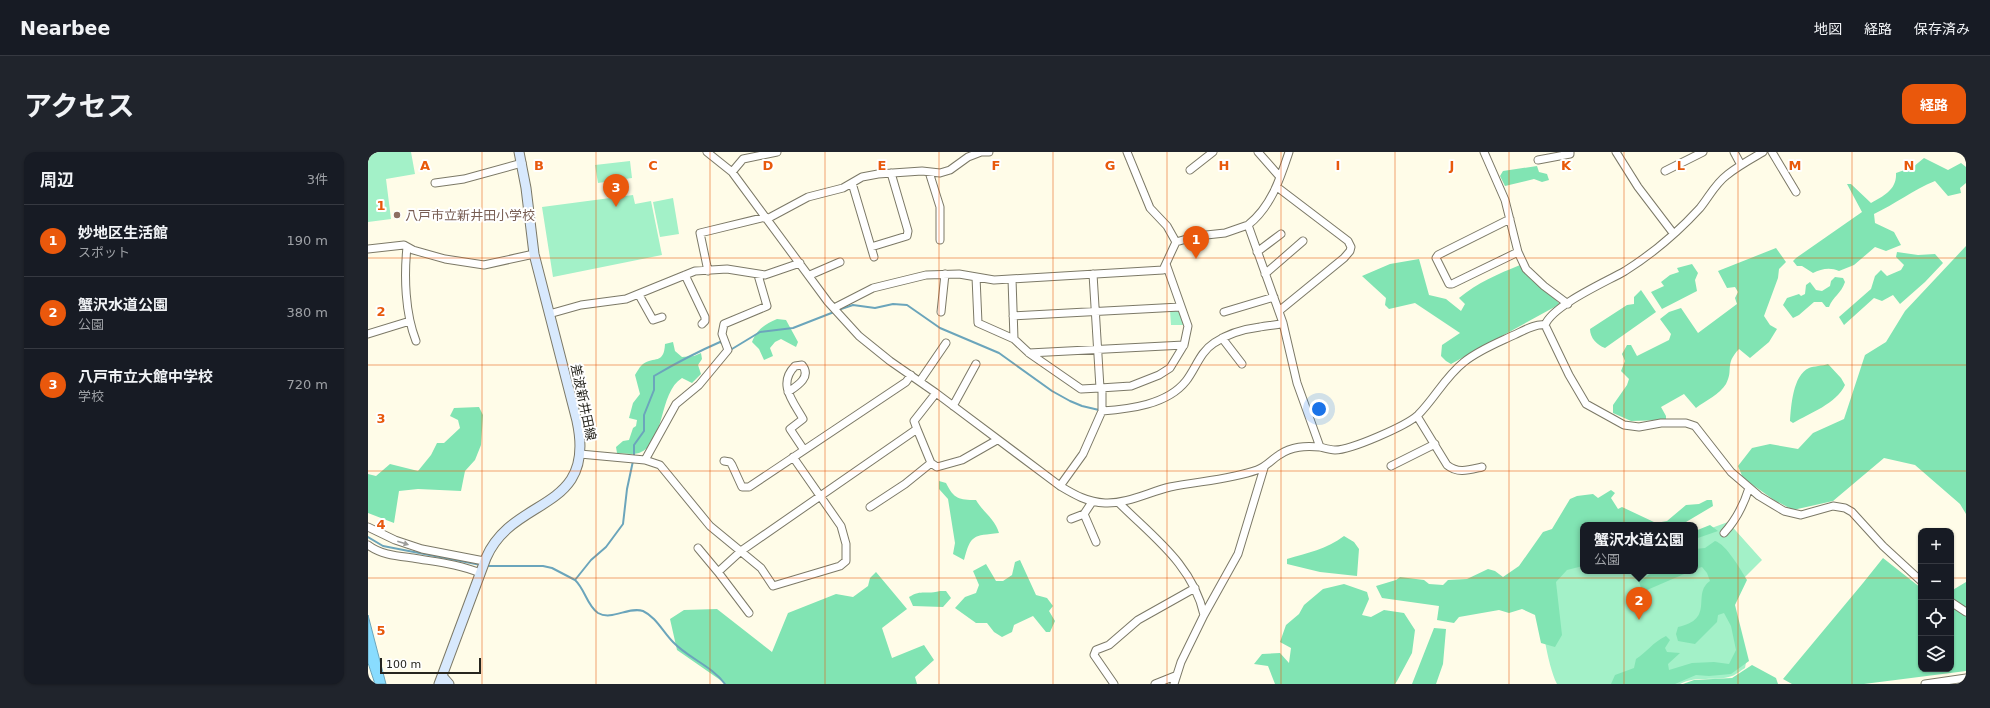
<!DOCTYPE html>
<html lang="ja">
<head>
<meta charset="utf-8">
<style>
  body { margin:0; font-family:"DejaVu Sans","Noto Sans JP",sans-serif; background:#20242c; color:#f1f3f6 }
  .controls { position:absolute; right:12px; bottom:12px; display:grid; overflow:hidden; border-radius:8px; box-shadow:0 1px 3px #0004 }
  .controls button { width:36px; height:36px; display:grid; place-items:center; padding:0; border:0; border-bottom:1px solid #363941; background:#171b24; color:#f1f3f6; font:20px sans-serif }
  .scale { position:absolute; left:12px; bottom:10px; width:101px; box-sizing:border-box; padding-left:4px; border:2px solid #26251e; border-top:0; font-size:11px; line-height:14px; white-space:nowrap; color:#26251e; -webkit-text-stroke:3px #fff; paint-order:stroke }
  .you { position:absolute; left:951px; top:257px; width:14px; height:14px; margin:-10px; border:3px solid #fff; border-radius:50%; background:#1a73e8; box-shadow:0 0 0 6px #1a73e833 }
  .badge { display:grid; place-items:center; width:26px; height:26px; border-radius:50%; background:#ea580c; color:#fff; font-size:13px; font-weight:700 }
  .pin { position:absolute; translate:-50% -33px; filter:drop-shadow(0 1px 2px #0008) }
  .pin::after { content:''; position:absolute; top:21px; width:14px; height:12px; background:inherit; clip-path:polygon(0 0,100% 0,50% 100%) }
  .popup { position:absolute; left:1212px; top:370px; width:118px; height:52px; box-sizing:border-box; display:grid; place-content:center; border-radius:8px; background:#171b24; filter:drop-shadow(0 1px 3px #0005); font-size:13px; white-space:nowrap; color:#9ea1a6 }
  .popup b { font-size:15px; color:#f1f3f6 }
  .popup::after { content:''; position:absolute; left:50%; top:100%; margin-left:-8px; border:8px solid transparent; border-top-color:#171b24 }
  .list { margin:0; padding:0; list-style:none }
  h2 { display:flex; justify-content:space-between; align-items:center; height:52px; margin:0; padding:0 16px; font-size:17px }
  h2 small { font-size:13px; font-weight:400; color:#9ea1a6 }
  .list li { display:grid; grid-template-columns:26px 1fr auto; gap:12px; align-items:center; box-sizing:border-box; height:72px; padding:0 16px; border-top:1px solid #363941 }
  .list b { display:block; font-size:15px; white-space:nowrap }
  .list p { margin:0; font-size:13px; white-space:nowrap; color:#9ea1a6 }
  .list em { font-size:13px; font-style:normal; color:#9ea1a6 }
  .icon { flex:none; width:22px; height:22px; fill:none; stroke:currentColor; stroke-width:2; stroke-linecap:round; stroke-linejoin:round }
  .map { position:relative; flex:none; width:1598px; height:532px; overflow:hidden; border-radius:12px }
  header { display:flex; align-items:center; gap:24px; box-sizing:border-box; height:56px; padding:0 20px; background:#171b24; border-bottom:1px solid #363941 }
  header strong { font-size:19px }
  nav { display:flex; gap:22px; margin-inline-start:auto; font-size:14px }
  .intro { display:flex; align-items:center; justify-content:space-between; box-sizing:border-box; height:96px; padding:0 24px }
  h1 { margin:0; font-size:28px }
  .button { padding:10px 18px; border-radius:12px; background:#ea580c; color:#fff; font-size:14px; font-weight:700 }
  main { display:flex; gap:24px; padding:0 24px }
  aside { flex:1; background:#171b24; border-radius:12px; box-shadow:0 1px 3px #0004 }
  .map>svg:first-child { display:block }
  .green { fill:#a3f1c8 }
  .forest { fill:#81e4b3 }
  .water { fill:#89dcfe; stroke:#6ba5bb }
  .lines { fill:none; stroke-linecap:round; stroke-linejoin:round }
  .stream { stroke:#6ba5bb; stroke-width:2 }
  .street-casing { stroke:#7c7967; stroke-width:9 }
  .secondary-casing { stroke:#7c7967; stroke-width:11 }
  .street { stroke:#fff; stroke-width:7 }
  .secondary { stroke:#d8e9fd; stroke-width:9 }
  .oneway { fill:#9d9d9a }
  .grid { fill:none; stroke:#e8590c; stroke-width:1; stroke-opacity:0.55 }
  .education-dot { fill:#8d6e63; stroke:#fff; stroke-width:1.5 }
  .labels { text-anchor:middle; stroke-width:4; stroke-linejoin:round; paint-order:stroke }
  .education-label { font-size:13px; fill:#785e54; stroke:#fff; text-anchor:start }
  .street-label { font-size:13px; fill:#26251e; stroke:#fff }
  .grid-label { font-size:13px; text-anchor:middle; font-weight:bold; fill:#e8590c; stroke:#fff; stroke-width:4; stroke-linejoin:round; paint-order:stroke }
</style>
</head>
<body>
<header>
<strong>Nearbee</strong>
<nav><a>地図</a><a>経路</a><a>保存済み</a></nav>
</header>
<div class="intro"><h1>アクセス</h1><a class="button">経路</a></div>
<main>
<aside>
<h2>周辺<small>3件</small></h2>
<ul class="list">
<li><span class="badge">1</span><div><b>妙地区生活館</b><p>スポット</p></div><em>190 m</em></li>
<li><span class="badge">2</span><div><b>蟹沢水道公園</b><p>公園</p></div><em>380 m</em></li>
<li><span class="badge">3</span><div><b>八戸市立大館中学校</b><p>学校</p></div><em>720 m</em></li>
</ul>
</aside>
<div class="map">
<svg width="1598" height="532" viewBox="0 0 1598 532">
  <rect width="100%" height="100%" fill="#fffce8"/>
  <path class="green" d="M0 0H43L47 22 18 27 23 67 0 70Z
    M262 9 264 26 230 31 227 13Z
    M265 43 267 52 283 49 294 103 185 125 174 55Z
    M305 46 311 82 292 85 285 50Z
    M810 157 813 159 817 173H803L802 158Z
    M1360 370 1394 408 1359 443 1379 505 1377 516C1373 518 1368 523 1364 524 1346 530 1329 523 1312 532H1189C1179 512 1172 463 1171 441 1171 435 1174 428 1176 423L1215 410V419H1327V382Z"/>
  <path class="forest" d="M1556 6 1580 18 1593 11 1598 15V31L1592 36 1593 41 1580 44 1567 29C1545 38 1527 52 1506 62L1507 71 1526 80 1533 93 1518 99 1507 95 1486 113 1471 119C1462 115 1453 117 1445 121L1434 114H1429L1425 109 1428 106 1494 60 1479 32H1483L1503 51C1515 44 1529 38 1528 21L1545 15Z
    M1169 14 1171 20 1179 22 1181 28 1174 30 1166 27 1137 34 1132 24 1135 19Z
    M1598 94V362L1592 352 1547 313 1516 306 1465 349 1425 358 1406 348 1375 326 1370 314 1384 296 1402 292 1430 297 1445 281 1476 267 1497 203 1518 190 1537 159Z
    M1408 96 1418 110 1411 117 1410 126 1396 164 1402 173 1409 177 1401 190 1382 206 1371 197C1356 213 1366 217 1358 232 1352 242 1337 249 1328 256L1316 242 1293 255 1298 264V268L1263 269 1245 261V253L1259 233 1261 227 1253 219 1257 209 1254 202 1259 193H1263L1269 204 1301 188 1303 182 1292 167 1301 160 1313 156 1330 181 1369 152 1367 146 1370 140 1367 135 1359 136 1350 119Z
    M1529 100 1550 103 1567 102 1575 111 1557 130 1532 152 1525 143 1514 149 1506 146 1476 173 1471 165 1503 137 1507 124 1513 118 1519 124 1533 118 1536 113 1528 105Z
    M1051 107 1061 143 1078 147 1093 159 1097 152 1091 146C1109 131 1130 122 1152 113L1192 152 1083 212 1078 209 1073 204 1074 193 1092 181 1047 151 1021 157 1017 153 1018 146 994 124 1022 112Z
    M1324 112 1330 121 1327 128 1329 139 1294 157 1283 140 1296 134 1293 130 1302 123 1311 120 1309 116Z
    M1467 125 1475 126 1477 130C1473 142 1465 144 1461 155H1458L1454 150H1446L1431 163 1425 166 1415 153 1419 146 1431 142 1433 144 1437 142 1438 133 1442 130 1448 138 1454 139 1462 134 1463 129Z
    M1273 138 1288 160 1237 196C1229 193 1222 186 1222 177L1259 153 1266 152V145Z
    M409 167 418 168 430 190 428 195 413 187 407 190 402 196 405 204 396 208 391 197 384 190C389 177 396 173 409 167Z
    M305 190 307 199 314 205 326 204 333 201 334 207 330 213 333 222 324 231 314 226C290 241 298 291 271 301 264 303 255 301 249 301L248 295 255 289 261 288 265 276 268 274 269 268 261 266 265 251 272 242 267 223C269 220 272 214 275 212 286 204 296 213 297 192Z
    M1460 212 1473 226 1477 233C1468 252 1442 261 1425 271L1422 269C1423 254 1425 223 1441 216 1446 214 1454 214 1460 212Z
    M111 255 115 263 113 293 107 308 97 319 93 339 50 337 31 339 26 371 0 361V322L8 324 22 312 50 319 63 303 69 291H76L92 276 90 268 82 264 86 256Z
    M571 329 578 331C586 347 591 348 608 348 615 360 627 367 631 381 605 384 603 382 596 408L585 402 587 391 580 347 571 337Z
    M1243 338 1247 341 1243 346 1250 357 1254 355 1288 371 1299 369 1318 353 1331 352 1339 348H1344L1345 354 1318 370 1317 373H1215V414L1199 418 1188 430 1194 483 1187 495 1173 491 1167 463 1154 457 1141 461 1131 458 1091 465 1086 471 1069 468 1071 454 1014 446 1008 434 1028 428 1032 425 1056 428 1061 432 1075 433 1080 428 1099 427 1120 417 1127 419 1135 425 1151 414 1175 380 1184 377 1202 347 1209 344 1225 342 1230 346Z
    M1342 373 1350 379 1327 387V379Z
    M976 384 986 390 991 397 989 424 952 420 919 412V407C939 401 959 397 976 384Z
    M1347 389C1358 392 1373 418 1379 428L1367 453 1381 509 1363 522 1341 524 1328 523 1307 532H1243L1247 523 1266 516 1268 507C1279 500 1285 490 1298 484L1302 488 1297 496 1299 500 1312 501 1300 512 1301 518 1324 511 1346 510 1361 512 1368 498 1363 474 1356 461 1350 463 1349 470 1327 492 1310 489 1308 482 1310 475C1348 467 1323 442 1342 429L1339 421 1334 415 1327 417V397L1337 396Z
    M1515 406 1553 436V517H1583V439L1598 430V519L1496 532H1424L1415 527 1495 431Z
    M652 408 668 443 679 446 685 454 681 459 687 469 682 480H678L665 464 646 473 644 480 634 485 626 480 619 471H608L587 456 597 445 608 441 611 433 605 419 618 412 628 429H635L644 423 647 410Z
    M1286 419H1323L1279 438 1273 436 1271 430Z
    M508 420 539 457 514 476 524 506 556 493 566 508 547 525 549 532H358L309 498 302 467 316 458 349 457 404 500 420 461 468 442 485 445 500 434 502 426Z
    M976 432 999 440 1001 447 994 463 1003 465 1016 458 1036 461 1047 478 1044 501 1029 529 1027 532H907L900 514 886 512 894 502 912 501 921 511 923 496 912 490 918 473 931 462 936 453 955 437Z
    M572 439H578L583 446 575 455 545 454 541 445C554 437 558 443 572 439Z
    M1066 476 1078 477 1075 512 1068 532H1044Z
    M1384 513 1408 526 1410 532H1315L1326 528 1364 526Z"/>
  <path class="water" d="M0 463 18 532H7L0 511Z"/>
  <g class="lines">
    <path class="stream" d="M470 158 485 153 507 156 525 152 539 153 572 176 631 201 684 239 702 249 714 254 731 258
      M361 195 364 197 392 180 425 176 466 160
      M266 305V293L276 279V263L286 238V224C308 211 329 200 352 190L356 192
      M0 385 15 394 113 413
      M117 414H175L184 416 207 428 223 408 238 395 255 372 259 337 265 309
      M207 428C217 437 219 454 230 461 244 469 261 454 275 459 288 465 295 480 305 490 320 506 344 514 357 532"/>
    <defs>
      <path id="street" d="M339 0 364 20 460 150 491 184 522 209 568 241 692 334C707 343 719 350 737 351 759 352 781 340 802 335 831 329 861 328 889 318 898 315 903 308 911 303 924 294 937 294 952 295L929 231 915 171 880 73C903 55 912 27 921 0
        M759 0 782 56 799 74 808 90
        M890 0 912 25
        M1116 0 1137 48 1150 100 1158 117 1176 134 1200 152
        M1248 0 1270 35 1305 81
        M1366 0 1373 13
        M1404 0 1428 40
        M1170 8 1202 2V0
        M822 18 845 0
        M1297 19 1335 0
        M364 20 375 7 409 0
        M561 20 572 55V88
        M67 31 96 27 154 11
        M484 31 506 105
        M909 35 980 89 983 95 982 99 976 106 911 159
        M399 67 440 45 475 36 494 25 510 22 554 19 572 21 582 18 600 5 613 0H621
        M1142 67 1070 103 1068 106 1081 132H1084L1150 100
        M39 95C36 124 37 161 48 189
        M503 95 539 84 540 79 523 21
        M0 97 36 93 45 98 77 107 116 113 166 102
        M889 100 913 82
        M340 119 332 81 398 65
        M725 122 732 236 763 234 791 223 802 216 816 193 820 174 798 112
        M897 122 935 89
        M317 123 337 165V169L334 172
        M442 123 472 110
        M608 125 610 171 646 187 661 201 713 237 732 236
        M644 127 646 187
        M271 143 285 168 294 165
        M466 156 505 136 558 123 591 122 626 128 795 118 808 90 829 84 857 81 880 73
        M573 160 577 122
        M856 160 906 145
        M181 162 213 153 258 147 327 119 359 117 397 123 432 111
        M645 164 812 155
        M1177 173 1201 223 1218 252 1256 273 1271 275 1293 271H1318L1327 274 1363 320 1391 344 1416 359 1433 363 1465 354 1477 356 1484 360 1515 394 1553 429
        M1177 173C1185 153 1238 130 1257 119 1284 102 1311 79 1332 56 1341 45 1347 32 1359 23 1370 14 1383 7 1395 0
        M0 182 42 169
        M854 186 874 212
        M661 201 816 193
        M552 229 578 191
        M734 236V259
        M420 240C429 234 444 225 434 213L427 214C409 232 425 249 435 267L422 277 436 298
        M585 254 608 212
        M1049 264 1079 313C1090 322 1101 318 1114 315
        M549 277 563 311 569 315 594 308 629 288
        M952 295C956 296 962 298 967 298 983 298 1038 274 1050 263 1067 246 1077 225 1096 210 1111 198 1129 191 1146 183 1155 179 1168 171 1177 173
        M212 302 277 308 292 313 342 374 393 416 405 434 472 414 478 409V392L473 374 425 305
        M277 308 308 252 331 233 360 198 354 182 356 172 399 154 390 123
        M356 309 362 310 364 313 374 335H381L538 230 543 223
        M1023 314 1067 292
        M692 334 715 302 734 259C761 257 799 253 818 229 828 216 832 200 846 191 859 182 876 177 892 175 900 173 907 174 915 171
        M751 351C785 385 825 413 836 463
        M502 355 537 332 563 311
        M716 362 728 390
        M703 367 716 362 724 350
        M0 375 27 388 54 397 116 409
        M1356 381C1368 368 1376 352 1381 336
        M0 393C13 403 30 404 45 406 68 410 91 412 112 421
        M330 396 350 420
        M1583 450 1598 460
        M381 461 350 420 373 399 549 277 546 269 568 241
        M746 532 726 503 728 498 741 493 770 468 827 436
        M787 532 807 524
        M806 532 813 510 836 463 870 402 896 316
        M1557 532 1598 526"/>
      <path id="secondary" d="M74 524 81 532
        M71 532 118 406C145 343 229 361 209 269L166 102 158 36 151 0"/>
    </defs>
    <use href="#street" class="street-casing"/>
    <use href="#secondary" class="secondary-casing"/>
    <use href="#street" class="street"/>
    <use href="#secondary" class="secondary"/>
  </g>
  <defs><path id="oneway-solid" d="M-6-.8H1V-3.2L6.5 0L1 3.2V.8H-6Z"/></defs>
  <use class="oneway" href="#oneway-solid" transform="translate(35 391) rotate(18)"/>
  <path class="grid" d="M114 0V532M228 0V532M342 0V532M457 0V532M571 0V532M685 0V532M799 0V532M913 0V532M1027 0V532M1141 0V532M1256 0V532M1370 0V532M1484 0V532M0 106H1598M0 213H1598M0 319H1598M0 426H1553M1583 426H1598"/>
  <circle class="education-dot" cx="29" cy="63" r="4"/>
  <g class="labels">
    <g class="education-label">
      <text x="37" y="68">八戸市立新井田小学校</text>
    </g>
    <g class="street-label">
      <text transform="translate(216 250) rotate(78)" y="5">差波新井田線</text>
    </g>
  </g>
  <g class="grid-label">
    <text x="57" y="18">A</text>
    <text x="171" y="18">B</text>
    <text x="285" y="18">C</text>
    <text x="400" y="18">D</text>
    <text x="514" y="18">E</text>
    <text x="628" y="18">F</text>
    <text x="742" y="18">G</text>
    <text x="856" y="18">H</text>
    <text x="970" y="18">I</text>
    <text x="1084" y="18">J</text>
    <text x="1198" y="18">K</text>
    <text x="1313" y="18">L</text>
    <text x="1427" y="18">M</text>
    <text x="1541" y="18">N</text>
    <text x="13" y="58">1</text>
    <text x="13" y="164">2</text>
    <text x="13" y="271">3</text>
    <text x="13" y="377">4</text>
    <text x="13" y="483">5</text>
  </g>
</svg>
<div class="controls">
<button>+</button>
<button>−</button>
<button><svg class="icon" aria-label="locate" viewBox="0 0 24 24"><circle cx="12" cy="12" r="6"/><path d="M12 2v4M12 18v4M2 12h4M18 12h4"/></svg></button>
<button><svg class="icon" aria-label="layers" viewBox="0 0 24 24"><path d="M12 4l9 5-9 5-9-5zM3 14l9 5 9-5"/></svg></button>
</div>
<div class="scale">100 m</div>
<div class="you"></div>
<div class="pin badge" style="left:828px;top:107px">1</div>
<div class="pin badge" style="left:1271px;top:468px">2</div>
<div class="popup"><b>蟹沢水道公園</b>公園</div>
<div class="pin badge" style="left:248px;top:55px">3</div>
</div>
</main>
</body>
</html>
